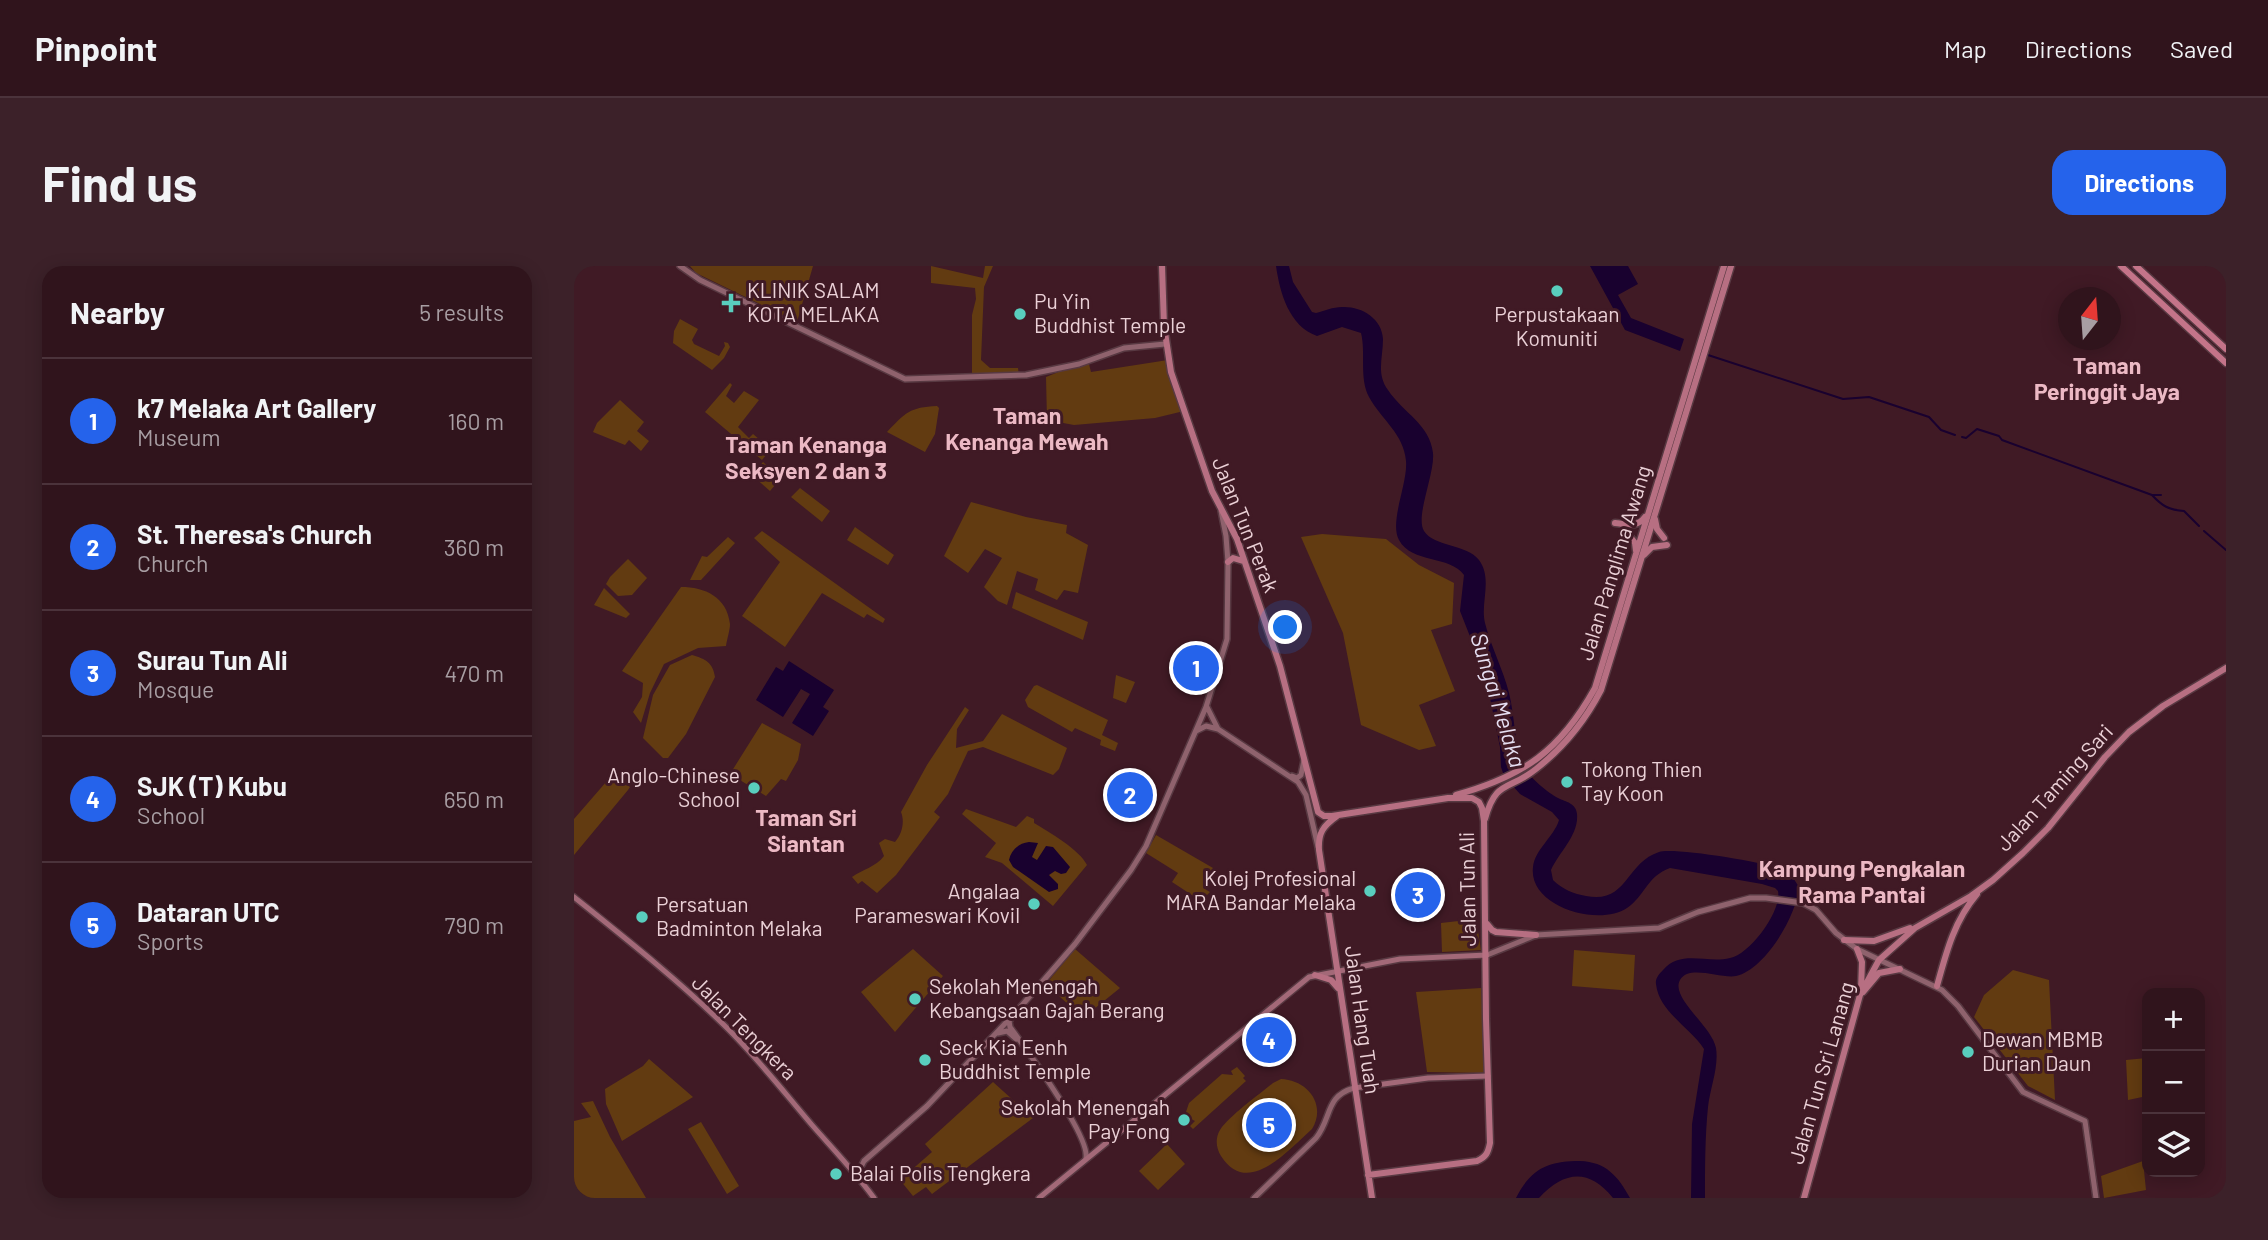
<!DOCTYPE html>
<html lang="en">
<head>
<meta charset="utf-8">
<style>
  body { margin:0; font-family:Barlow,sans-serif; background:#3c2129; color:#f1f3f6 }
  .controls { position:absolute; right:21px; bottom:21px; display:grid; overflow:hidden; border-radius:14px; box-shadow:0 4px 18px #0003 }
  .controls button { width:63px; height:63px; display:grid; place-items:center; padding:0; border:0; border-bottom:2px solid #4b333b; background:#30141c; color:#f1f3f6; font:35px sans-serif }
  .compass { position:absolute; left:1484px; top:21px; width:63px; height:63px; border-radius:50%; background:#30141c; box-shadow:0 4px 18px #0003; rotate:17deg }
  .you { position:absolute; left:712px; top:362px; width:24px; height:24px; margin:-18px; border:5px solid #fff; border-radius:50%; background:#1a73e8; box-shadow:0 0 0 10px #1a73e833 }
  .badge { display:grid; place-items:center; width:46px; height:46px; border-radius:50%; background:#2563eb; color:#fff; font-size:23px; font-weight:700 }
  .pin { position:absolute; translate:-50% -50%; border:4px solid #fff; box-shadow:0 2px 7px #0006 }
  .list { margin:0; padding:0; list-style:none }
  h2 { display:flex; justify-content:space-between; align-items:center; height:91px; margin:0; padding:0 28px; font-size:30px }
  h2 small { font-size:23px; font-weight:400; color:#a89ea3 }
  .list li { display:grid; grid-template-columns:46px 1fr auto; gap:21px; align-items:center; box-sizing:border-box; height:126px; padding:0 28px; border-top:2px solid #4b333b }
  .list b { display:block; font-size:26px; white-space:nowrap }
  .list p { margin:0; font-size:23px; white-space:nowrap; color:#a89ea3 }
  .list em { font-size:23px; font-style:normal; color:#a89ea3 }
  .icon { flex:none; width:38px; height:38px; fill:none; stroke:currentColor; stroke-width:2; stroke-linecap:round; stroke-linejoin:round }
  .map { position:relative; flex:none; width:1652px; height:932px; overflow:hidden; border-radius:21px }
  header { display:flex; align-items:center; gap:42px; box-sizing:border-box; height:98px; padding:0 35px; background:#30141c; border-bottom:2px solid #4b333b }
  header strong { font-size:33px }
  nav { display:flex; gap:38px; margin-inline-start:auto; font-size:24px }
  .intro { display:flex; align-items:center; justify-content:space-between; box-sizing:border-box; height:168px; padding:0 42px }
  h1 { margin:0; font-size:49px }
  .button { padding:18px 32px; border-radius:21px; background:#2563eb; color:#fff; font-size:24px; font-weight:700 }
  main { display:flex; gap:42px; padding:0 42px }
  aside { flex:1; background:#30141c; border-radius:21px; box-shadow:0 4px 18px #0003 }
  .map>svg:first-child { display:block }
  .green { fill:#623b11 }
  .water { fill:#19012f }
  .lines { fill:none; stroke-linecap:round; stroke-linejoin:round }
  .stream { stroke:#19012f; stroke-width:2 }
  .tertiary-casing { stroke:#583942; stroke-width:8 }
  .secondary-casing { stroke:#583942; stroke-width:8 }
  .primary-casing { stroke:#583942; stroke-width:9 }
  .trunk-casing { stroke:#583942; stroke-width:9 }
  .tertiary { stroke:#8f626d; stroke-width:5 }
  .secondary { stroke:#a36978; stroke-width:5 }
  .primary { stroke:#b76f82; stroke-width:6 }
  .trunk { stroke:#c47489; stroke-width:6 }
  .poi-dot { fill:#59cebe; stroke:#401a25; stroke-width:2.5 }
  .labels { text-anchor:middle; stroke-width:6; stroke-linejoin:round; paint-order:stroke }
  .poi-label { font-size:21px; fill:#ebd1d7; stroke:#401a25; text-anchor:start }
  .street-label { font-size:21px; fill:#ebd1d7; stroke:#401a25 }
  .neighbourhood-label { font-size:23px; font-weight:bold; fill:#ecb9c4; stroke:#401a25 }
  .water-label { font-size:23px; font-style:italic; fill:#e6dff2; stroke:#401a25 }
</style>
</head>
<body>
<header>
<strong>Pinpoint</strong>
<nav><a>Map</a><a>Directions</a><a>Saved</a></nav>
</header>
<div class="intro"><h1>Find us</h1><a class="button">Directions</a></div>
<main>
<aside>
<h2>Nearby<small>5 results</small></h2>
<ul class="list">
<li><span class="badge">1</span><div><b>k7 Melaka Art Gallery</b><p>Museum</p></div><em>160 m</em></li>
<li><span class="badge">2</span><div><b>St. Theresa's Church</b><p>Church</p></div><em>360 m</em></li>
<li><span class="badge">3</span><div><b>Surau Tun Ali</b><p>Mosque</p></div><em>470 m</em></li>
<li><span class="badge">4</span><div><b>SJK (T) Kubu</b><p>School</p></div><em>650 m</em></li>
<li><span class="badge">5</span><div><b>Dataran UTC</b><p>Sports</p></div><em>790 m</em></li>
</ul>
</aside>
<div class="map">
<svg width="1652" height="932" viewBox="0 0 1652 932">
  <rect width="100%" height="100%" fill="#401a25"/>
  <path class="green" d="M116 0H239L223 56 122 7Z
    M357 0 409 12 411 0H419L410 21 407 94 416 102H444L445 109 398 110V49L402 33 401 22 357 17Z
    M106 53 124 63 118 74 120 78 145 90 151 80 150 76 154 77 156 81 150 92 138 104 99 77 100 65Z
    M514 94 517 106 594 94 610 145 581 152 500 159 473 154 472 111Z
    M156 117 158 119 152 130 160 137 170 125 185 134 164 161 175 172 179 168 197 183 188 194 131 146Z
    M46 134 70 156 63 165 75 175 67 185 55 174 51 179 19 166 23 157Z
    M363 140 365 142 361 168 351 186 313 166C331 147 336 141 363 140Z
    M189 196 207 212 196 225 178 209Z
    M226 222 256 245 248 256 217 231Z
    M397 236 452 251 493 259 492 267 514 279 504 327 490 324 483 334 461 324 464 313 443 305 433 339 424 335 410 321 428 292 411 283 394 307 370 290Z
    M281 261 320 289 314 299 273 274Z
    M188 265 311 353 309 357 293 348 290 352 248 327 211 381 168 350 206 296 180 272Z
    M748 268 812 273 845 299 880 317 878 358 857 364 881 425 845 439 862 480 845 484 787 459 769 367 727 271Z
    M154 271 161 277 127 314H116L128 290 133 291Z
    M54 293 73 312 58 329 44 330 32 318 36 311Z
    M107 321C131 321 153 331 156 358 156 364 153 373 152 380L124 382 90 398 76 427 67 457 59 446 68 431 69 417 48 405Z
    M30 322 56 348 52 352 20 339Z
    M442 326 514 356 509 374 438 342Z
    M118 389C132 393 139 397 141 411L112 468 94 492H89L69 472 79 429 96 399Z
    M542 409 561 416 552 437 539 432Z
    M463 419 534 454 528 469 544 477 541 485 526 479 527 474 501 462 498 466 454 441 451 434 460 420Z
    M391 441 395 444 383 463 382 482 409 475 428 448 493 482 485 503 479 509 409 481 394 485 374 528 360 546 366 551 322 609 303 627 288 615 284 618 278 611C289 603 302 601 310 590L305 577 311 573 321 576C328 568 331 556 327 546L353 499Z
    M188 457 227 478 224 494 212 515 207 513 192 530 156 508Z
    M39 508 56 521 54 524 0 589V553Z
    M392 543 442 561 453 550 460 553V557C475 566 506 584 513 599L479 640 428 597 411 591 422 577 388 548Z
    M582 569 639 602 629 622 636 626 627 635 598 616 604 607 572 587Z
    M902 653 907 684 868 686 867 657Z
    M339 683 369 710 321 766 287 726Z
    M501 683 546 722 509 752 472 718Z
    M1000 684 1061 689 1059 725 998 720Z
    M1439 704 1475 714 1481 834 1454 820 1400 751 1410 729Z
    M907 722 912 807 853 806 842 726Z
    M1573 792V830L1554 834 1552 794Z
    M75 793 119 831 48 875 32 838 31 823 69 800Z
    M663 801 671 810 669 812 672 815 619 863 616 860 621 855 615 852 612 846 615 837 648 808 659 809 657 805Z
    M707 813C733 814 753 838 738 863 713 885 674 932 647 890 642 882 641 872 646 864 656 849 685 829 699 817Z
    M419 816 459 852 358 928 352 921 339 930 326 914 358 886 351 878Z
    M19 835 36 871 72 932H0V855L17 851 7 837Z
    M127 856 165 920 153 928 114 863Z
    M593 878 611 898 584 924 565 905Z
    M1569 895 1572 924 1530 932 1527 910Z"/>
  <path class="water" d="M702 0H715L719 16 738 46 742 47C750 45 759 41 768 41 787 40 808 52 809 73 809 92 802 108 814 124 829 147 856 158 859 187 861 208 841 250 850 265 860 281 893 278 905 294 919 313 906 337 911 357 917 381 929 403 935 427 941 451 940 477 949 500 954 510 974 527 984 532 992 536 1002 537 1003 548 1005 569 985 586 977 604L979 614C988 623 1000 628 1012 630 1054 638 1051 597 1085 586 1099 581 1198 597 1212 605 1218 609 1221 615 1225 621 1223 649 1191 704 1162 710 1147 713 1115 698 1106 714 1096 732 1138 760 1142 782 1145 801 1136 822 1134 841 1131 871 1131 901 1131 932H1117L1118 858 1130 783C1116 761 1085 746 1082 718 1081 713 1085 708 1089 704 1107 683 1133 698 1156 692 1176 688 1208 645 1204 625L1201 622 1188 618 1096 602C1072 611 1071 630 1053 642 1025 661 954 641 959 601 961 583 980 571 985 554L978 546 946 528 930 510 927 501 926 481 916 432 908 401 886 345 890 309C876 289 838 298 825 274 815 256 834 217 832 195 830 168 807 153 795 131 785 112 792 87 787 67L768 61 743 70C715 60 706 27 702 0Z
    M1016 0H1054L1064 18 1044 29 1057 52 1110 73 1106 85 1051 64Z
    M215 395 260 424 249 441 255 445 239 470 218 457 236 428 227 423 209 451 182 434 202 401 209 405Z
    M455 576 464 577 458 591 463 594 472 580 479 581 496 601 492 607 487 608 481 605 475 609 484 618V623L475 626 439 601 435 594C437 584 445 577 455 576Z
    M1006 895C1032 896 1044 910 1056 932H1039C1015 902 990 905 965 932H942C957 902 975 895 1006 895Z"/>
  <g class="lines">
    <path class="stream" d="M1134 89 1269 133 1295 131 1355 151 1367 164 1381 169
      M1388 171 1392 172 1403 163 1425 170 1428 174 1578 229C1588 240 1595 244 1610 245L1625 260
      M1578 229H1587
      M1630 265 1652 284"/>
    <defs>
      <path id="tertiary" d="M106 0 126 14 331 113 452 109 505 98 550 82 591 78
        M633 441 644 463
        M622 465 632 460 644 463 724 516 732 529 744 581
        M718 510 723 512 727 509 730 494
        M913 689 962 669 1085 662 1124 646 1176 632H1192L1229 637 1242 644 1262 667 1283 683 1368 724 1384 740 1449 826 1511 855 1522 932
        M438 751 435 755 436 761C452 783 516 870 512 892
        M424 767 433 765 442 773
        M286 912 285 905 290 895 353 840 443 745 501 678 557 604 572 580 632 441 653 373 654 296 652 270 647 245
        M680 932 742 872C758 852 751 830 780 822"/>
      <path id="secondary" d="M0 631C51 672 103 713 150 759 182 790 209 825 238 859 259 883 281 906 300 932
        M780 822 854 812 914 810
        M465 932 735 711 826 693 913 689"/>
      <path id="primary" d="M588 0 590 60 597 106 638 225 663 273 706 400 744 546 750 550H758L874 532H898L905 536 908 542 910 555 912 753 916 877C914 887 912 891 903 895L794 909
        M1081 253 1083 263 1090 272
        M1041 257C1053 258 1063 262 1071 251
        M1054 268 1061 277 1062 285
        M1070 289 1078 281 1093 279
        M654 296 659 292 669 295
        M882 529C950 510 986 485 1021 422L1150 0
        M763 550C749 560 744 567 745 584L798 932
        M911 553C922 513 935 525 962 503 990 481 1011 455 1027 424L1157 0
        M913 658 918 664 922 666 962 669
        M1270 674 1300 675 1336 662
        M1283 683 1288 696 1287 724
        M741 709 757 714 764 722
        M1363 720C1372 687 1380 655 1403 628
        M1289 726 1305 707 1326 703
        M1230 932 1286 729 1305 694 1341 662 1397 630 1419 614 1449 587 1474 562 1531 491 1555 466 1589 440 1652 402"/>
      <path id="trunk" d="M1547 0 1652 97
        M1562 0 1652 83"/>
    </defs>
    <use href="#tertiary" class="tertiary-casing"/>
    <use href="#secondary" class="secondary-casing"/>
    <use href="#primary" class="primary-casing"/>
    <use href="#trunk" class="trunk-casing"/>
    <use href="#tertiary" class="tertiary"/>
    <use href="#secondary" class="secondary"/>
    <use href="#primary" class="primary"/>
    <use href="#trunk" class="trunk"/>
  </g>
  <g class="poi-dot">
    <circle cx="983" cy="25" r="7"/>
    <path d="M153.5 26.5h7v7h7v7h-7v7h-7v-7h-7v-7h7z"/>
    <circle cx="446" cy="48" r="7"/>
    <circle cx="993" cy="516" r="7"/>
    <circle cx="180" cy="522" r="7"/>
    <circle cx="796" cy="625" r="7"/>
    <circle cx="460" cy="638" r="7"/>
    <circle cx="68" cy="651" r="7"/>
    <circle cx="341" cy="733" r="7"/>
    <circle cx="1394" cy="786" r="7"/>
    <circle cx="351" cy="794" r="7"/>
    <circle cx="610" cy="854" r="7"/>
    <circle cx="262" cy="908" r="7"/>
  </g>
  <g class="labels">
    <g class="poi-label">
      <text x="173" y="32">KLINIK SALAM<tspan x="173" dy="24">KOTA MELAKA</tspan></text>
      <text x="460" y="43">Pu Yin<tspan x="460" dy="24">Buddhist Temple</tspan></text>
      <text x="983" y="56" text-anchor="middle">Perpustakaan<tspan x="983" dy="24">Komuniti</tspan></text>
      <text x="1007" y="511">Tokong Thien<tspan x="1007" dy="24">Tay Koon</tspan></text>
      <text x="166" y="517" text-anchor="end">Anglo-Chinese<tspan x="166" dy="24">School</tspan></text>
      <text x="782" y="620" text-anchor="end">Kolej Profesional<tspan x="782" dy="24">MARA Bandar Melaka</tspan></text>
      <text x="446" y="633" text-anchor="end">Angalaa<tspan x="446" dy="24">Parameswari Kovil</tspan></text>
      <text x="82" y="646">Persatuan<tspan x="82" dy="24">Badminton Melaka</tspan></text>
      <text x="355" y="728">Sekolah Menengah<tspan x="355" dy="24">Kebangsaan Gajah Berang</tspan></text>
      <text x="1408" y="781">Dewan MBMB<tspan x="1408" dy="24">Durian Daun</tspan></text>
      <text x="365" y="789">Seck Kia Eenh<tspan x="365" dy="24">Buddhist Temple</tspan></text>
      <text x="596" y="849" text-anchor="end">Sekolah Menengah<tspan x="596" dy="24">Pay Fong</tspan></text>
      <text x="276" y="915">Balai Polis Tengkera</text>
    </g>
    <g class="street-label">
      <text transform="translate(671 259) rotate(68)" y="7">Jalan Tun Perak</text>
      <text transform="translate(1041 297) rotate(-73)" y="7">Jalan Panglima Awang</text>
      <text transform="translate(1481 522) rotate(-48)" y="7">Jalan Taming Sari</text>
      <text transform="translate(894 623) rotate(-91)" y="7">Jalan Tun Ali</text>
      <text transform="translate(788 754) rotate(82)" y="7">Jalan Hang Tuah</text>
      <text transform="translate(170 762) rotate(45)" y="7">Jalan Tengkera</text>
      <text transform="translate(1248 807) rotate(-74)" y="7">Jalan Tun Sri Lanang</text>
    </g>
    <g class="neighbourhood-label">
      <text x="1533" y="108">Taman<tspan x="1533" dy="26">Peringgit Jaya</tspan></text>
      <text x="453" y="158">Taman<tspan x="453" dy="26">Kenanga Mewah</tspan></text>
      <text x="232" y="187">Taman Kenanga<tspan x="232" dy="26">Seksyen 2 dan 3</tspan></text>
      <text x="232" y="560">Taman Sri<tspan x="232" dy="26">Siantan</tspan></text>
      <text x="1288" y="611">Kampung Pengkalan<tspan x="1288" dy="26">Rama Pantai</tspan></text>
    </g>
    <g class="water-label">
      <text transform="translate(924 434) rotate(73)" y="8">Sungai Melaka</text>
    </g>
  </g>
</svg>
<div class="controls">
<button>+</button>
<button>−</button>
<button><svg class="icon" aria-label="layers" viewBox="0 0 24 24"><path d="M12 4l9 5-9 5-9-5zM3 14l9 5 9-5"/></svg></button>
</div>
<svg class="compass" viewBox="-18 -18 36 36"><path d="M0-13l5 13h-10z" fill="#e53935"/><path d="M0 13l5-13h-10z" fill="#a89ea3"/></svg>
<div class="you"></div>
<div class="pin badge" style="left:622px;top:402px">1</div>
<div class="pin badge" style="left:556px;top:529px">2</div>
<div class="pin badge" style="left:844px;top:629px">3</div>
<div class="pin badge" style="left:695px;top:774px">4</div>
<div class="pin badge" style="left:695px;top:859px">5</div>
</div>
</main>
</body>
</html>
